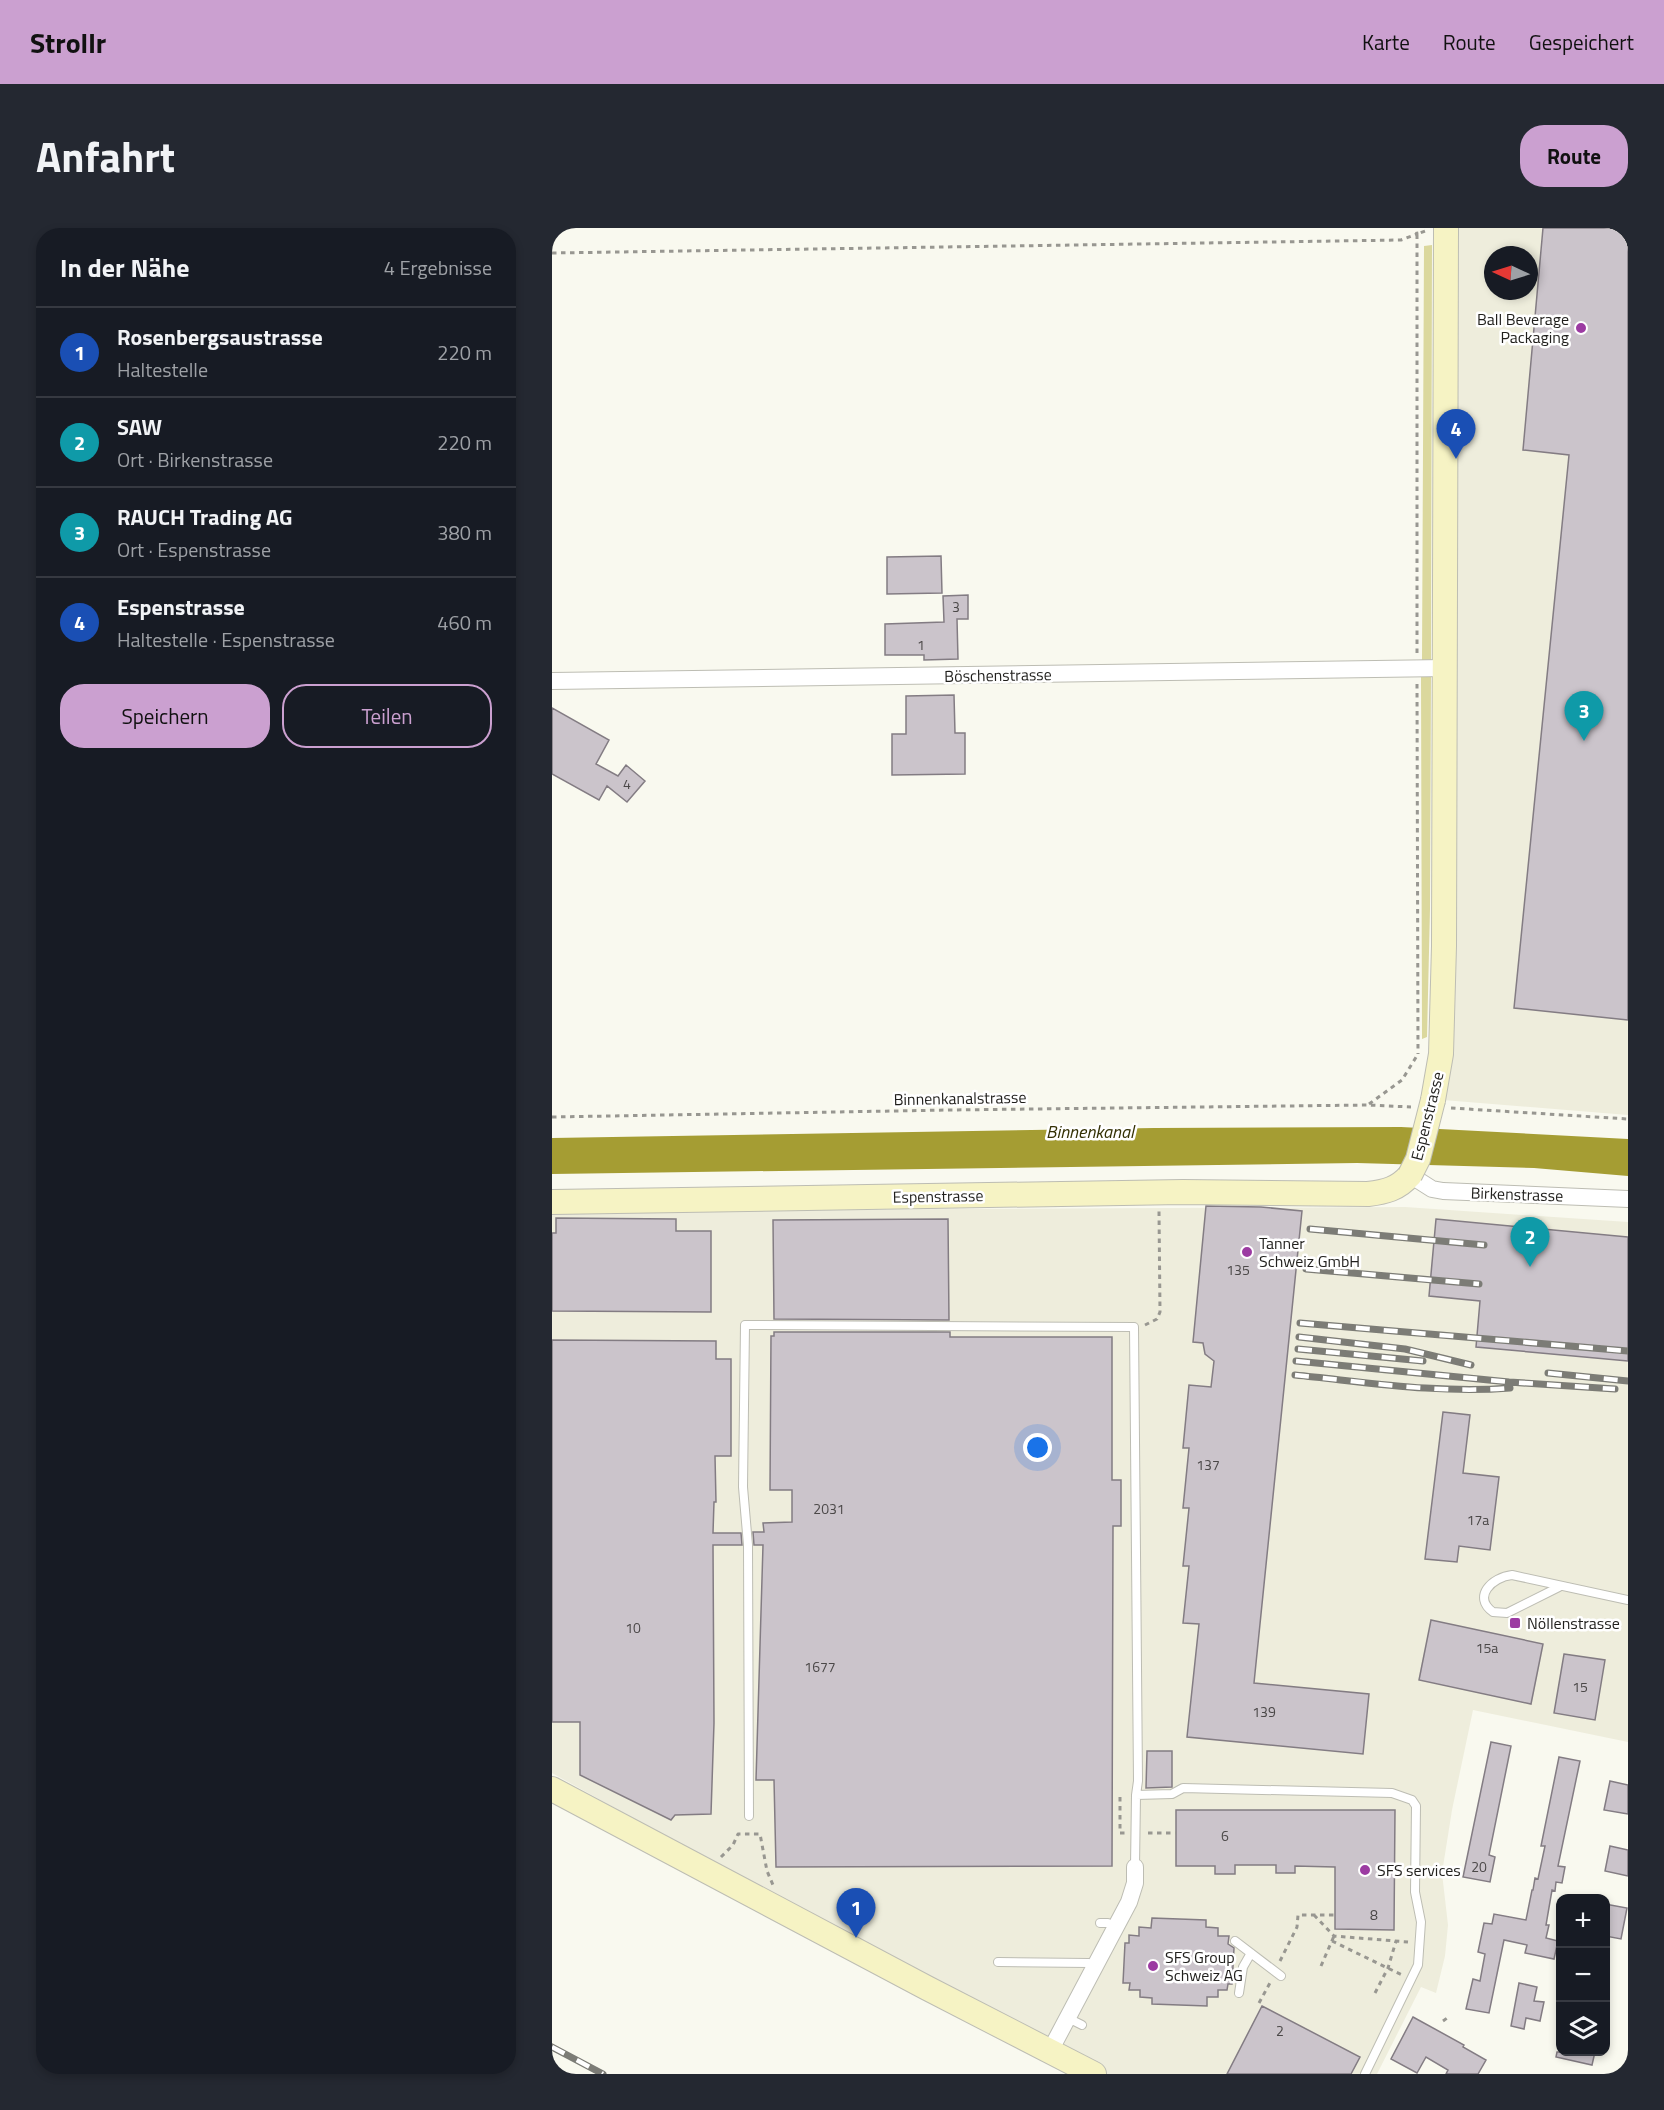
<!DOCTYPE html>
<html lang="de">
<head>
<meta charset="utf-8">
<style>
  body { margin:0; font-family:"Titillium Web",sans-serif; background:#242831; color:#f1f3f6 }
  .controls { position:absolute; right:18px; bottom:18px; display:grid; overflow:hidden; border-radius:12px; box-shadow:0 3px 9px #0003 }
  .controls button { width:54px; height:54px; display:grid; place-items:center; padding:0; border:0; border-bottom:2px solid #363941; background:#171b24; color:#f1f3f6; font:30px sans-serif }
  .compass { position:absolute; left:932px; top:18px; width:54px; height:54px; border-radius:50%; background:#171b24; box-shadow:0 3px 9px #0003; rotate:274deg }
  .you { position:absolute; left:486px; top:1220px; width:21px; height:21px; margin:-15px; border:4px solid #fff; border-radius:50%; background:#1a73e8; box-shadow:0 0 0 9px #1a73e833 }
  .badge { display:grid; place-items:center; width:39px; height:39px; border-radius:50%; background:#cba0d0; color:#fff; font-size:20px; font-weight:700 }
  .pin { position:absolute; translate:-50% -50px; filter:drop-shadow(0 2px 3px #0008) }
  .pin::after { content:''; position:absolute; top:32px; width:21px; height:18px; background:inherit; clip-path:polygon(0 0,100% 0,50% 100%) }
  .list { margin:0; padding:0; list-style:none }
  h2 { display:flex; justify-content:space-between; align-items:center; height:78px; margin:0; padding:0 24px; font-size:26px }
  h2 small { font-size:20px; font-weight:400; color:#9ea1a6 }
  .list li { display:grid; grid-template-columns:39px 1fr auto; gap:18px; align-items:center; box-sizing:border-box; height:90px; padding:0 24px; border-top:2px solid #363941 }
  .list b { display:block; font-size:22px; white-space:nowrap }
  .list p { margin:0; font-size:20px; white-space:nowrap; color:#9ea1a6 }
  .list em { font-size:20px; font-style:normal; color:#9ea1a6 }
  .actions { display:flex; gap:12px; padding:18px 24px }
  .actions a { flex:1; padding:14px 0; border:2px solid #cba0d0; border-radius:24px; text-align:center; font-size:21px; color:#cba0d0 }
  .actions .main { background:#cba0d0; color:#111 }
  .icon { flex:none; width:33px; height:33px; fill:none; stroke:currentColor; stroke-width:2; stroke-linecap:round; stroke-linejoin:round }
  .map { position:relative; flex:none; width:1076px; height:1846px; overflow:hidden; border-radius:24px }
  header { display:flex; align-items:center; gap:36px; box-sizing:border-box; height:84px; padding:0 30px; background:#cba0d0; color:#111 }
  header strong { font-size:28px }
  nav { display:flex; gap:33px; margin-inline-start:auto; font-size:21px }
  .intro { display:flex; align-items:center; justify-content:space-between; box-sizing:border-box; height:144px; padding:0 36px }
  h1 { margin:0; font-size:42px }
  .button { padding:15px 27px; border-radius:24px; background:#cba0d0; color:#111; font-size:21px; font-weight:700 }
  main { display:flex; gap:36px; padding:0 36px }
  aside { flex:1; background:#171b24; border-radius:24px; box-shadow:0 3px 9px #0003 }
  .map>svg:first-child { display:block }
  .built { fill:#eeeddc; fill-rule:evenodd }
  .green { fill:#dbd89d }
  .water { fill:#a59d33 }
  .building { fill:#cbc4cb; stroke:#837c83; stroke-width:1.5 }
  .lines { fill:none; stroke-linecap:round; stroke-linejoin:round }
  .lane-casing { stroke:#bdbdb3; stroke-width:10 }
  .street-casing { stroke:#bdbdb3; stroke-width:18 }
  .secondary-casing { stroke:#bdbdb3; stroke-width:26 }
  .path { stroke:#989791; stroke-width:3; stroke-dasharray:4.5 4.5; stroke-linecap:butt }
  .lane { stroke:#fff; stroke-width:8 }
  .street { stroke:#fff; stroke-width:16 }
  .secondary { stroke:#f6f3c4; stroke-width:24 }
  .rail-casing { stroke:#7c7c76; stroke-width:7 }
  .rail { stroke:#fff; stroke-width:4.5; stroke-dasharray:14; stroke-linecap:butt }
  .secondary-bridge-casing { stroke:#bdbdb3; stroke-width:26; stroke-linecap:butt }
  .secondary-bridge { stroke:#f6f3c4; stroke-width:24 }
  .poi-dot { fill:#9c3ba2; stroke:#fff; stroke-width:2 }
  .labels { text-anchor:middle; stroke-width:5; stroke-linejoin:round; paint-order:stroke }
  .number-label { font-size:14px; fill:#4b4848 }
  .poi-label { font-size:16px; fill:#201f1c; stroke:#fff; text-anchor:start }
  .street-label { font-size:16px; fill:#201f1c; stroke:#fff }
  .water-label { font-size:18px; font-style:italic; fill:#343104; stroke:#fff }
</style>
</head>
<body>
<header>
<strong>Strollr</strong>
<nav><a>Karte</a><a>Route</a><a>Gespeichert</a></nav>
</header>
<div class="intro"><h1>Anfahrt</h1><a class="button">Route</a></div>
<main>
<aside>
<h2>In der Nähe<small>4 Ergebnisse</small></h2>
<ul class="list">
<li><span class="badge" style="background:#1a4fb4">1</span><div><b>Rosenbergsaustrasse</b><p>Haltestelle</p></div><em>220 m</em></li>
<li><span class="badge" style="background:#0f9aa8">2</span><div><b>SAW</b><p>Ort · Birkenstrasse</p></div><em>220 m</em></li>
<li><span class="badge" style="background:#0f9aa8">3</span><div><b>RAUCH Trading AG</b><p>Ort · Espenstrasse</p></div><em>380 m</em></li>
<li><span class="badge" style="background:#1a4fb4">4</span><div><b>Espenstrasse</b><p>Haltestelle · Espenstrasse</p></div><em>460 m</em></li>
</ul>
<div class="actions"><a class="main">Speichern</a><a>Teilen</a></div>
</aside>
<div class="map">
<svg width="1076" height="1846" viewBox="0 0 1076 1846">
  <rect width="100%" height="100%" fill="#f9f9ef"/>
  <path class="built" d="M894 0H1076V887L891 872ZM941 27H977V63H941Z
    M853 979 1076 994V1514L921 1482 900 1582 890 1645 896 1697 893 1728 884 1765 869 1759 825 1846H542L0 1545V983Z"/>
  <path class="green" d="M880 17 879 433 870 432 872 18Z
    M869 448 879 449 878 681 875 809 870 811Z"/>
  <path class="water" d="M849 899 1076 911V948L982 940 805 935 0 946V910L602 900Z"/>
  <path class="building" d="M991 0H1076V792L962 780 1017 227 971 222Z
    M389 328 390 365 335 366V329Z
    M416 367V391H405L406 431 372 432V427H333V396L392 394 391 368Z
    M402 467 403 505H413V546L340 547V506H354V468Z
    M0 480 57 512 44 536 66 548 74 537 93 553 75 574 55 558 47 572 0 546Z
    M654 978 709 979 750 983 702 1455 817 1466 811 1526 635 1509 647 1396 631 1395 637 1338H631L637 1280H631L637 1220H631L637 1157 659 1159 662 1133 653 1126 651 1115 641 1114Z
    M4 990 124 991V1003H159V1084L0 1083V1005H4Z
    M396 991 397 1092 222 1091 221 992Z
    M884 991 1076 1009V1133L924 1119 928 1073 877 1068Z
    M222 1104H398V1109H560V1252H569V1298H561L560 1638 224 1639 222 1552H204L211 1317H202L201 1304H212L211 1295 240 1294V1262H218L219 1108H222Z
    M0 1112 164 1113V1131H179V1228H163L164 1274H162L161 1305H189L190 1317H161L162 1495 159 1586 123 1587 119 1592 28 1547V1494H0Z
    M891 1184 918 1187 911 1245 947 1249 938 1322 907 1318 905 1334 873 1331Z
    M879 1392 991 1416 979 1476 867 1452Z
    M1012 1426 1053 1432 1043 1492 1002 1485Z
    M939 1514 959 1518 937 1627 943 1629 938 1654 911 1649Z
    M595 1523H620V1559L594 1560Z
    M1007 1529 1028 1533 1006 1638 1013 1639 1010 1655 1004 1654 1003 1663 1000 1662 994 1697H997L994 1710 1006 1713 1002 1731 973 1725 975 1717 952 1712 937 1785 914 1781 921 1751 928 1753 933 1726 926 1724 932 1695 940 1696 942 1686 974 1692 980 1662H981L983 1650 986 1651 993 1618H989Z
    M1058 1553 1076 1557V1586L1052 1582Z
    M624 1582H843L842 1702 783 1701V1639L743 1638V1645H724V1637H683V1646H663V1638H624Z
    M1058 1618 1076 1622V1648L1053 1643Z
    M1053 1676 1075 1680 1069 1711 1053 1708Z
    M600 1690 654 1692V1699L666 1700V1708H677L676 1716 682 1720 680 1756H676L675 1762H666V1769H655V1778L600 1776V1770L588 1769V1762H577L578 1755H571L573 1715H577V1707L587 1708V1699L599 1700Z
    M967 1755 985 1759 982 1773 992 1774 988 1793 974 1790 972 1801 959 1798Z
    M710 1778 808 1829 799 1846H675Z
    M861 1789 912 1817 911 1819 934 1832 926 1846H894L896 1842 874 1829 865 1845 839 1831Z
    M1005 1824H1043L1040 1837 1004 1829Z"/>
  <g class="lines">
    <defs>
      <path id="lane" d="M1007 1359 955 1385 941 1384C920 1369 940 1349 960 1347L1076 1372
        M584 1567 620 1566 631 1560 840 1565 860 1572 864 1578 863 1664 869 1694 866 1737 813 1846
        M197 1588 196 1317 191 1259 193 1097 582 1099 586 1553 584 1567 583 1639
        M548 1695H556L563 1699
        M683 1713 729 1748
        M446 1734 537 1735 543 1738
        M687 1765 691 1739 699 1725
        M516 1790 530 1797"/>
      <path id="street" d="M0 453 893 440
        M858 947 880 961 891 963 1076 971
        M498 1823 577 1674 583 1655V1639"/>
      <path id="secondary" d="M881 872 889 826 892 718 894 0
        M0 974 631 964 816 966C833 964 846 961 858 947
        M0 1561 375 1760 542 1846"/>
    </defs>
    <use href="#lane" class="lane-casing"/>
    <use href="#street" class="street-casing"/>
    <use href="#secondary" class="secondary-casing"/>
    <path class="path" d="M0 25 849 12 865 6 864 0
      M865 425V6L876 2
      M865 456 866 826
      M817 876 850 852 866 826
      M899 880 1076 891
      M0 889 397 882 816 877 859 879
      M593 1097 605 1091 608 1084 607 983
      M568 1569V1605H574
      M596 1605H624
      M169 1629 181 1617 186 1606H208L215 1643 221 1657
      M762 1687 782 1708 856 1714
      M780 1713 850 1747
      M728 1733 745 1699 746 1687H782
      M769 1738 782 1708
      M823 1765 836 1740 844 1713
      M707 1775 719 1753
      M891 1793 898 1788"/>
    <use href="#lane" class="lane"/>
    <use href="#street" class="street"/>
    <use href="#secondary" class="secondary"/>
    <defs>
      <path id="rail" d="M758 1001 932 1017
        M754 1041 927 1056
        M748 1095 1076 1123
        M747 1109 853 1121 919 1137
        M746 1121 871 1133
        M744 1133 957 1154 1063 1161
        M996 1145 1076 1153
        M743 1147C814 1154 887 1166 958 1160
        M0 1819 51 1846"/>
    </defs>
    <use href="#rail" class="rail-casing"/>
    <use href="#rail" class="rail"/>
    <defs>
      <path id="secondary-bridge" d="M858 947 866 931 881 872"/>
    </defs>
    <use href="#secondary-bridge" class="secondary-bridge-casing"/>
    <use href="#secondary-bridge" class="secondary-bridge"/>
  </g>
  <g class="poi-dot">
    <circle cx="1029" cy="100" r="6"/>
    <circle cx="695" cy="1024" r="6"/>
    <rect x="957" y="1389" width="12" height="12" rx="3"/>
    <circle cx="813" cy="1642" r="6"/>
    <circle cx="601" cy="1738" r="6"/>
  </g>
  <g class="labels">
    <g class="number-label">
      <text x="404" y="384">3</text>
      <text x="369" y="422">1</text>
      <text x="75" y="561">4</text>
      <text x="686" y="1047">135</text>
      <text x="656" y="1242">137</text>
      <text x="277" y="1286">2031</text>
      <text x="926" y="1297">17a</text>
      <text x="81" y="1405">10</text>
      <text x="935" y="1425">15a</text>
      <text x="268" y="1444">1677</text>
      <text x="1028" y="1464">15</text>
      <text x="712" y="1489">139</text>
      <text x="673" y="1613">6</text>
      <text x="927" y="1644">20</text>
      <text x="822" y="1692">8</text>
      <text x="728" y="1808">2</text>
    </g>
    <g class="poi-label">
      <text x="1017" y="97" text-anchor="end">Ball Beverage<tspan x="1017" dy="18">Packaging</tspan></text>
      <text x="707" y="1021">Tanner<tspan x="707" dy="18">Schweiz GmbH</tspan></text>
      <text x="975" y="1401">Nöllenstrasse</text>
      <text x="825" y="1648">SFS services</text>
      <text x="613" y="1735">SFS Group<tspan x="613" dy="18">Schweiz AG</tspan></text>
    </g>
    <g class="street-label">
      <text transform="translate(446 447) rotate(-1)" y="6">Böschenstrasse</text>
      <text transform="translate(408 870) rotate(-1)" y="6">Binnenkanalstrasse</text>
      <text transform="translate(875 888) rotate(-76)" y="6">Espenstrasse</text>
      <text transform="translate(965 966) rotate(2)" y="6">Birkenstrasse</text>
      <text transform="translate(386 968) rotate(-1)" y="6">Espenstrasse</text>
    </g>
    <g class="water-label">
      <text x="538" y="910">Binnenkanal</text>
    </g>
  </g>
</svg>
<div class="controls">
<button>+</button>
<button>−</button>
<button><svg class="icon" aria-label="layers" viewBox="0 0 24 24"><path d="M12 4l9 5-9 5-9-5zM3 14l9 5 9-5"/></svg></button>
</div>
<svg class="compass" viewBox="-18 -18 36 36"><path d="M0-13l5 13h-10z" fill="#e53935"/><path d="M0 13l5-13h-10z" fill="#9ea1a6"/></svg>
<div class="you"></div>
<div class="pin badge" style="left:304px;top:1710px;background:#1a4fb4">1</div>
<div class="pin badge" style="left:978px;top:1039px;background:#0f9aa8">2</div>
<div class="pin badge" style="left:1032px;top:513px;background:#0f9aa8">3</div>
<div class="pin badge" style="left:904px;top:231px;background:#1a4fb4">4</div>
</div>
</main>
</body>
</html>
